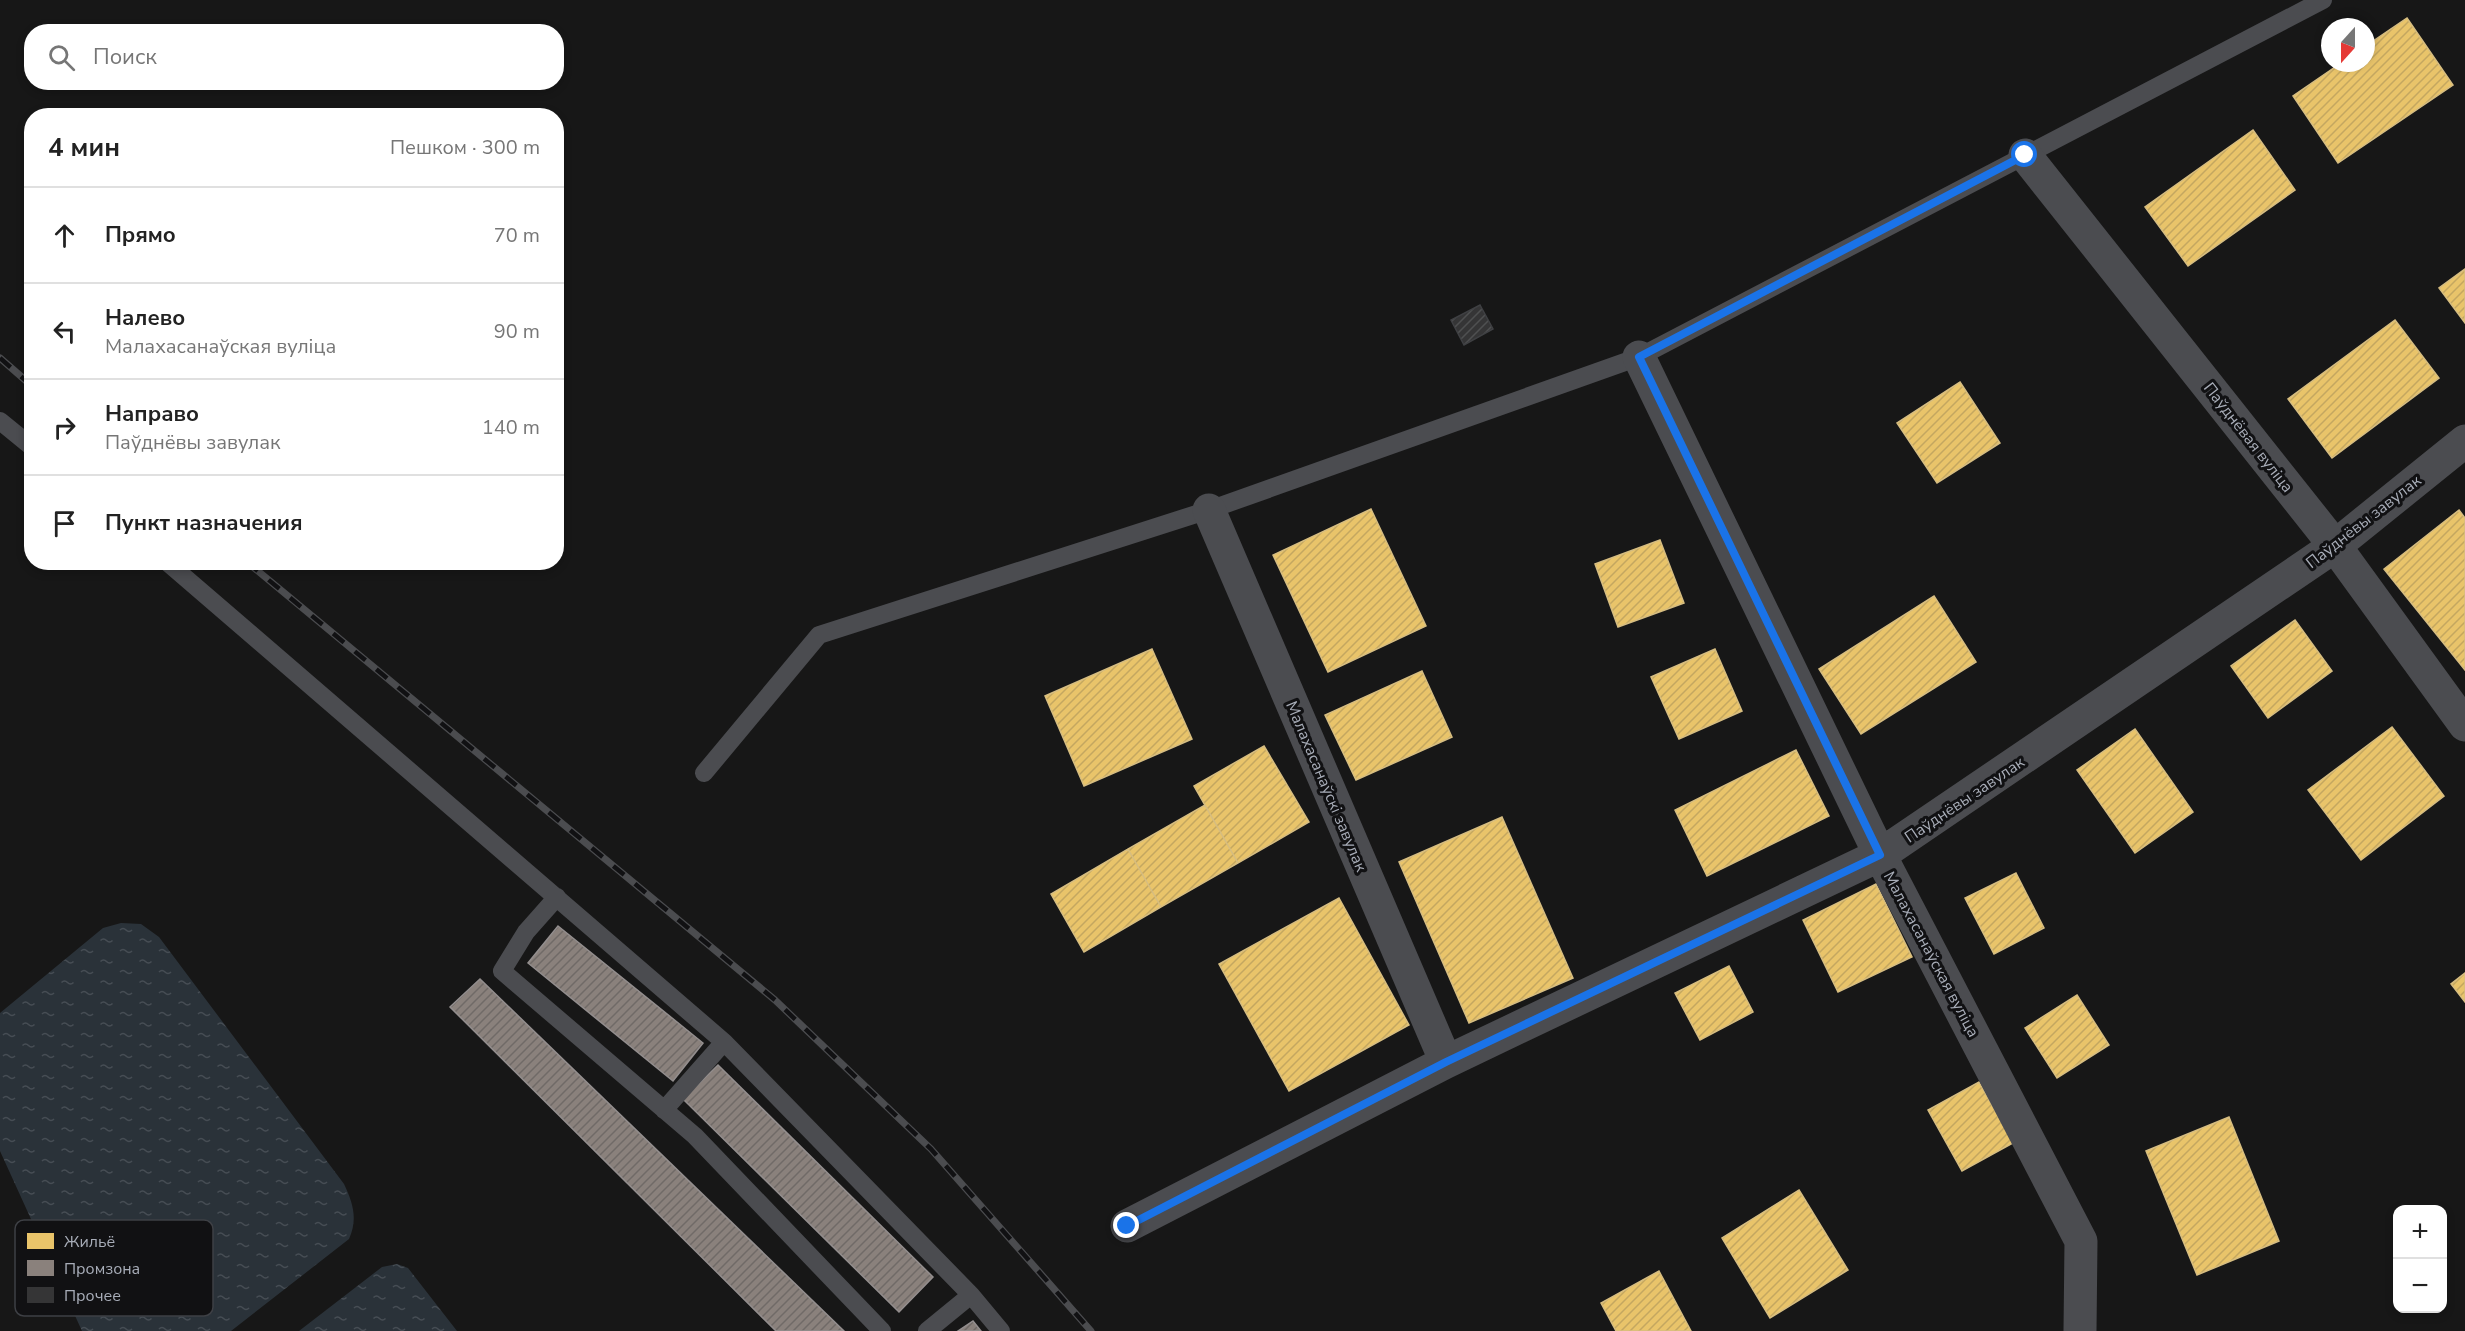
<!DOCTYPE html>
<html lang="ru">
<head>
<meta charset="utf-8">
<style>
  body { margin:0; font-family:"Nunito Sans",sans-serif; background:#f2f2f2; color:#222 }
  .controls { position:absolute; right:18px; bottom:18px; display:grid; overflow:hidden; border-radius:12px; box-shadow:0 3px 9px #0003 }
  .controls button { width:54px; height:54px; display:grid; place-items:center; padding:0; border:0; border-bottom:2px solid #e0e0e0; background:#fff; color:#222; font:30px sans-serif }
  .compass { position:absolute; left:2321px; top:18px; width:54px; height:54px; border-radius:50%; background:#fff; box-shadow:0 3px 9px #0003; rotate:201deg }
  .stop { position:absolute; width:18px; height:18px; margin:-14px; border:4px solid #1a73e8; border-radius:50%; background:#fff }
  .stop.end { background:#1a73e8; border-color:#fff; box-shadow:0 2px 6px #0008 }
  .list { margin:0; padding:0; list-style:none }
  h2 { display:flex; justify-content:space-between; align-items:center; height:78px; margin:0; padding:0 24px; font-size:26px }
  h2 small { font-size:20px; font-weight:400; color:#767676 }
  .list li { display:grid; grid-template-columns:39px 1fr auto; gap:18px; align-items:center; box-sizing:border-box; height:96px; padding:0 24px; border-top:2px solid #e0e0e0 }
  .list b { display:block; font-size:22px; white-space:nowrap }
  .list p { margin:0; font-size:20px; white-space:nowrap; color:#767676 }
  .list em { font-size:20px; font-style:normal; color:#767676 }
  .icon { flex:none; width:33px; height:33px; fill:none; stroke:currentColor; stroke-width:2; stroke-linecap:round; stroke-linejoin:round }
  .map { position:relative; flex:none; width:2465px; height:1331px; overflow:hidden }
  .search { position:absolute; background:#fff; box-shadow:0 3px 9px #0003; left:24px; top:24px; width:540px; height:66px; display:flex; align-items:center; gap:15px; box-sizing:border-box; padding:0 21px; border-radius:24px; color:#767676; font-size:22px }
  .panel { position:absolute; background:#fff; box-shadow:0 3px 9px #0003; left:24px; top:108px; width:540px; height:462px; border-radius:24px }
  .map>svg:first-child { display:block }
  .water { fill:url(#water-ripples) }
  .homes { fill:url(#homes-hatch); stroke:#d6bd81; stroke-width:1.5 }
  .industry { fill:url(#industry-hatch); stroke:#938e8e; stroke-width:1.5 }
  .building { fill:url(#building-hatch); stroke:#3f4043; stroke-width:1.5 }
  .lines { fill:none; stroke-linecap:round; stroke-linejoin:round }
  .lane { stroke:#4b4c50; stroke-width:18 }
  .street { stroke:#4b4c50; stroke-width:33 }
  .rail-casing { stroke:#4b4c4f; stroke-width:7 }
  .rail { stroke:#111113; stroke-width:4.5; stroke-dasharray:14; stroke-linecap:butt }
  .route { stroke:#1a73e8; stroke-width:8 }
  .labels { text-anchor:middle; stroke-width:6; stroke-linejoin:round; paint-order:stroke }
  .street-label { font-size:16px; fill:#a8adb8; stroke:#111113 }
  .key { fill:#111113; stroke:#3e4045; stroke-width:1.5 }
  .key-label { font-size:16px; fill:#a8adb8 }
</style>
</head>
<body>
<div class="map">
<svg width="2465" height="1331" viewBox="0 0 2465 1331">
  <defs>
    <pattern id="water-ripples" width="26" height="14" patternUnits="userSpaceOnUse" patternTransform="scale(1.5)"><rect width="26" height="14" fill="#2a3239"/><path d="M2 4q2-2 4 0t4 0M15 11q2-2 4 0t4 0" fill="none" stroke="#464d54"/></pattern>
    <pattern id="homes-hatch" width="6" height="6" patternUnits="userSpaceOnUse" patternTransform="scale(1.5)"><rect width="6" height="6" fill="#e9c46a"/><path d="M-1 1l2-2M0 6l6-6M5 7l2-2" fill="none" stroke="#c4a760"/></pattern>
    <pattern id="industry-hatch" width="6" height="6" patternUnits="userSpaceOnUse" patternTransform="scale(1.5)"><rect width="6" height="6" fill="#8a817c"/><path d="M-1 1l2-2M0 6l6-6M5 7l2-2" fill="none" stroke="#706a67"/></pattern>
    <pattern id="building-hatch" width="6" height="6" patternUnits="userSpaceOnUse" patternTransform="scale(1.5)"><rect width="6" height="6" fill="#353536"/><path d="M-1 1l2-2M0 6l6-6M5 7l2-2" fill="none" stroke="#4f5051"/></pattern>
  </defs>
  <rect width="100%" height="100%" fill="#171717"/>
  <path class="water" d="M121 923 141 924 159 937 344 1184C353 1203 358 1219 349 1239L231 1331H82L0 1151V1013L103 928Z
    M397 1264 408 1268 457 1331H299L382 1267Z"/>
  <path class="homes" d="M2407 18 2453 85 2338 163 2293 96 2341 63H2366V46Z
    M2253 130 2295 190 2188 266 2145 207Z
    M2465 269V323L2439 288Z
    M2395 320 2439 378 2332 458 2288 399Z
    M1960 382 2000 443 1937 483 1897 423Z
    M1371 509 1426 626 1328 672 1273 555Z
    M2459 510 2465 518V670L2384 569Z
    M1660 540 1684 603 1618 627 1595 564Z
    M1934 596 1976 662 1861 734 1819 669Z
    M2295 620 2332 671 2268 718 2231 666Z
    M1152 649 1192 739 1084 786 1045 696Z
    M1715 649 1742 711 1679 739 1651 677Z
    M1422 671 1452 737 1356 780 1325 715Z
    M2392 727 2444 796 2361 860 2308 790Z
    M2135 729 2193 812 2135 853 2077 770Z
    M1264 746 1309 822 1238 863 1194 786Z
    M1796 750 1829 816 1707 876 1675 810Z
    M1205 805 1238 863 1161 907 1128 849Z
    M1502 817 1573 978 1469 1023 1399 862Z
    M1128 849 1161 907 1084 952 1051 894Z
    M2016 873 2044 928 1994 954 1965 898Z
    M1876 884 1912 957 1838 992 1803 920Z
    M1339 898 1409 1025 1289 1091 1219 964Z
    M1729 966 1753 1012 1700 1040 1675 993Z
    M2465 973V1002L2451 984Z
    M2077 995 2109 1045 2057 1078 2025 1028Z
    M1979 1082 2013 1143 1962 1171 1928 1110Z
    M2229 1117 2279 1241 2197 1275 2146 1151Z
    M1799 1190 1848 1270 1770 1318 1722 1238Z
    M1659 1271 1691 1331H1616L1601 1303Z"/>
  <path class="industry" d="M558 926 703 1043 673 1081 528 963Z
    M480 979 844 1331H776L450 1007Z
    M718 1065 933 1277 899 1312 683 1099Z
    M973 1321 981 1331H958Z"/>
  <path class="building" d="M1480 305 1493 329 1464 345 1451 320Z"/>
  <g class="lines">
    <path class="lane" d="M0 421 32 447
      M167 562 724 1042 971 1295 1001 1331
      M704 773 819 635 1209 510 1639 357 2323 0
      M557 897 526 932 502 971 695 1136 882 1331
      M664 1110 724 1042
      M927 1331 971 1295"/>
    <path class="street" d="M2025 155 2335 546 2465 725
      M1639 357 1880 855 2081 1241 2080 1331
      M1209 510 1446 1062
      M1127 1226 1446 1062 1880 855 2335 546 2465 441"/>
    <defs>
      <path id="rail" d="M0 358 32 386
        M247 562 775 1000 931 1149 1091 1331"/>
    </defs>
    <use href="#rail" class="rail-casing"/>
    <use href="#rail" class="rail"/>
  </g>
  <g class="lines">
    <path class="route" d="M1127 1226 1446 1062 1880 855 1639 357 2025 155"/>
  </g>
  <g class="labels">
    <g class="street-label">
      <text transform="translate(2249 437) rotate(52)" y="6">Паўднёвая вуліца</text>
      <text transform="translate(2363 521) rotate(-38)" y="6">Паўднёвы завулак</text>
      <text transform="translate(1327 786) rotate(67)" y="6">Малахасанаўскі завулак</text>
      <text transform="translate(1964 799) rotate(-34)" y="6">Паўднёвы завулак</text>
      <text transform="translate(1932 954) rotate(62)" y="6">Малахасанаўская вуліца</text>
    </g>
  </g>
  <rect x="15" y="1220" width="198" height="96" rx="9" class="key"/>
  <rect x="27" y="1233" width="27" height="16" fill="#e9c46a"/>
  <rect x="27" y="1260" width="27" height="16" fill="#8a817c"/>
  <rect x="27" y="1287" width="27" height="16" fill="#353536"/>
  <g class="key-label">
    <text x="64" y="1247">Жильё</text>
    <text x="64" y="1274">Промзона</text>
    <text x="64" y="1301">Прочее</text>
  </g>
</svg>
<div class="controls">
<button>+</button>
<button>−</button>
</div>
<svg class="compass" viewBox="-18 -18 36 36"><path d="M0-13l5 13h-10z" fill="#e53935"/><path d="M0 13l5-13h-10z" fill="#767676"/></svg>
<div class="stop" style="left:2025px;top:155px"></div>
<div class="stop end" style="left:1127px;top:1226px"></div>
<div class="search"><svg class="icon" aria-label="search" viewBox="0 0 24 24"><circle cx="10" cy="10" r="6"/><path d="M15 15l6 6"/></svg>Поиск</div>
<section class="panel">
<h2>4 мин<small>Пешком · 300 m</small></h2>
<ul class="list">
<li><svg class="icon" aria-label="ahead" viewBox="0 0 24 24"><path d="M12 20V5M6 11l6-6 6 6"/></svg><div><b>Прямо</b></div><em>70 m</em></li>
<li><svg class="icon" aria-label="left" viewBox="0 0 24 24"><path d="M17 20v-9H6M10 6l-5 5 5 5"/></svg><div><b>Налево</b><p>Малахасанаўская вуліца</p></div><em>90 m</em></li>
<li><svg class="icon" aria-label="right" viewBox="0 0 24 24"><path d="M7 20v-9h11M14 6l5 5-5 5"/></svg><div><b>Направо</b><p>Паўднёвы завулак</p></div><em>140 m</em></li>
<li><svg class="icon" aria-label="arrive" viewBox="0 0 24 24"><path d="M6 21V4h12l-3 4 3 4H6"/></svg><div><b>Пункт назначения</b></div></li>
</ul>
</section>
</div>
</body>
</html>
